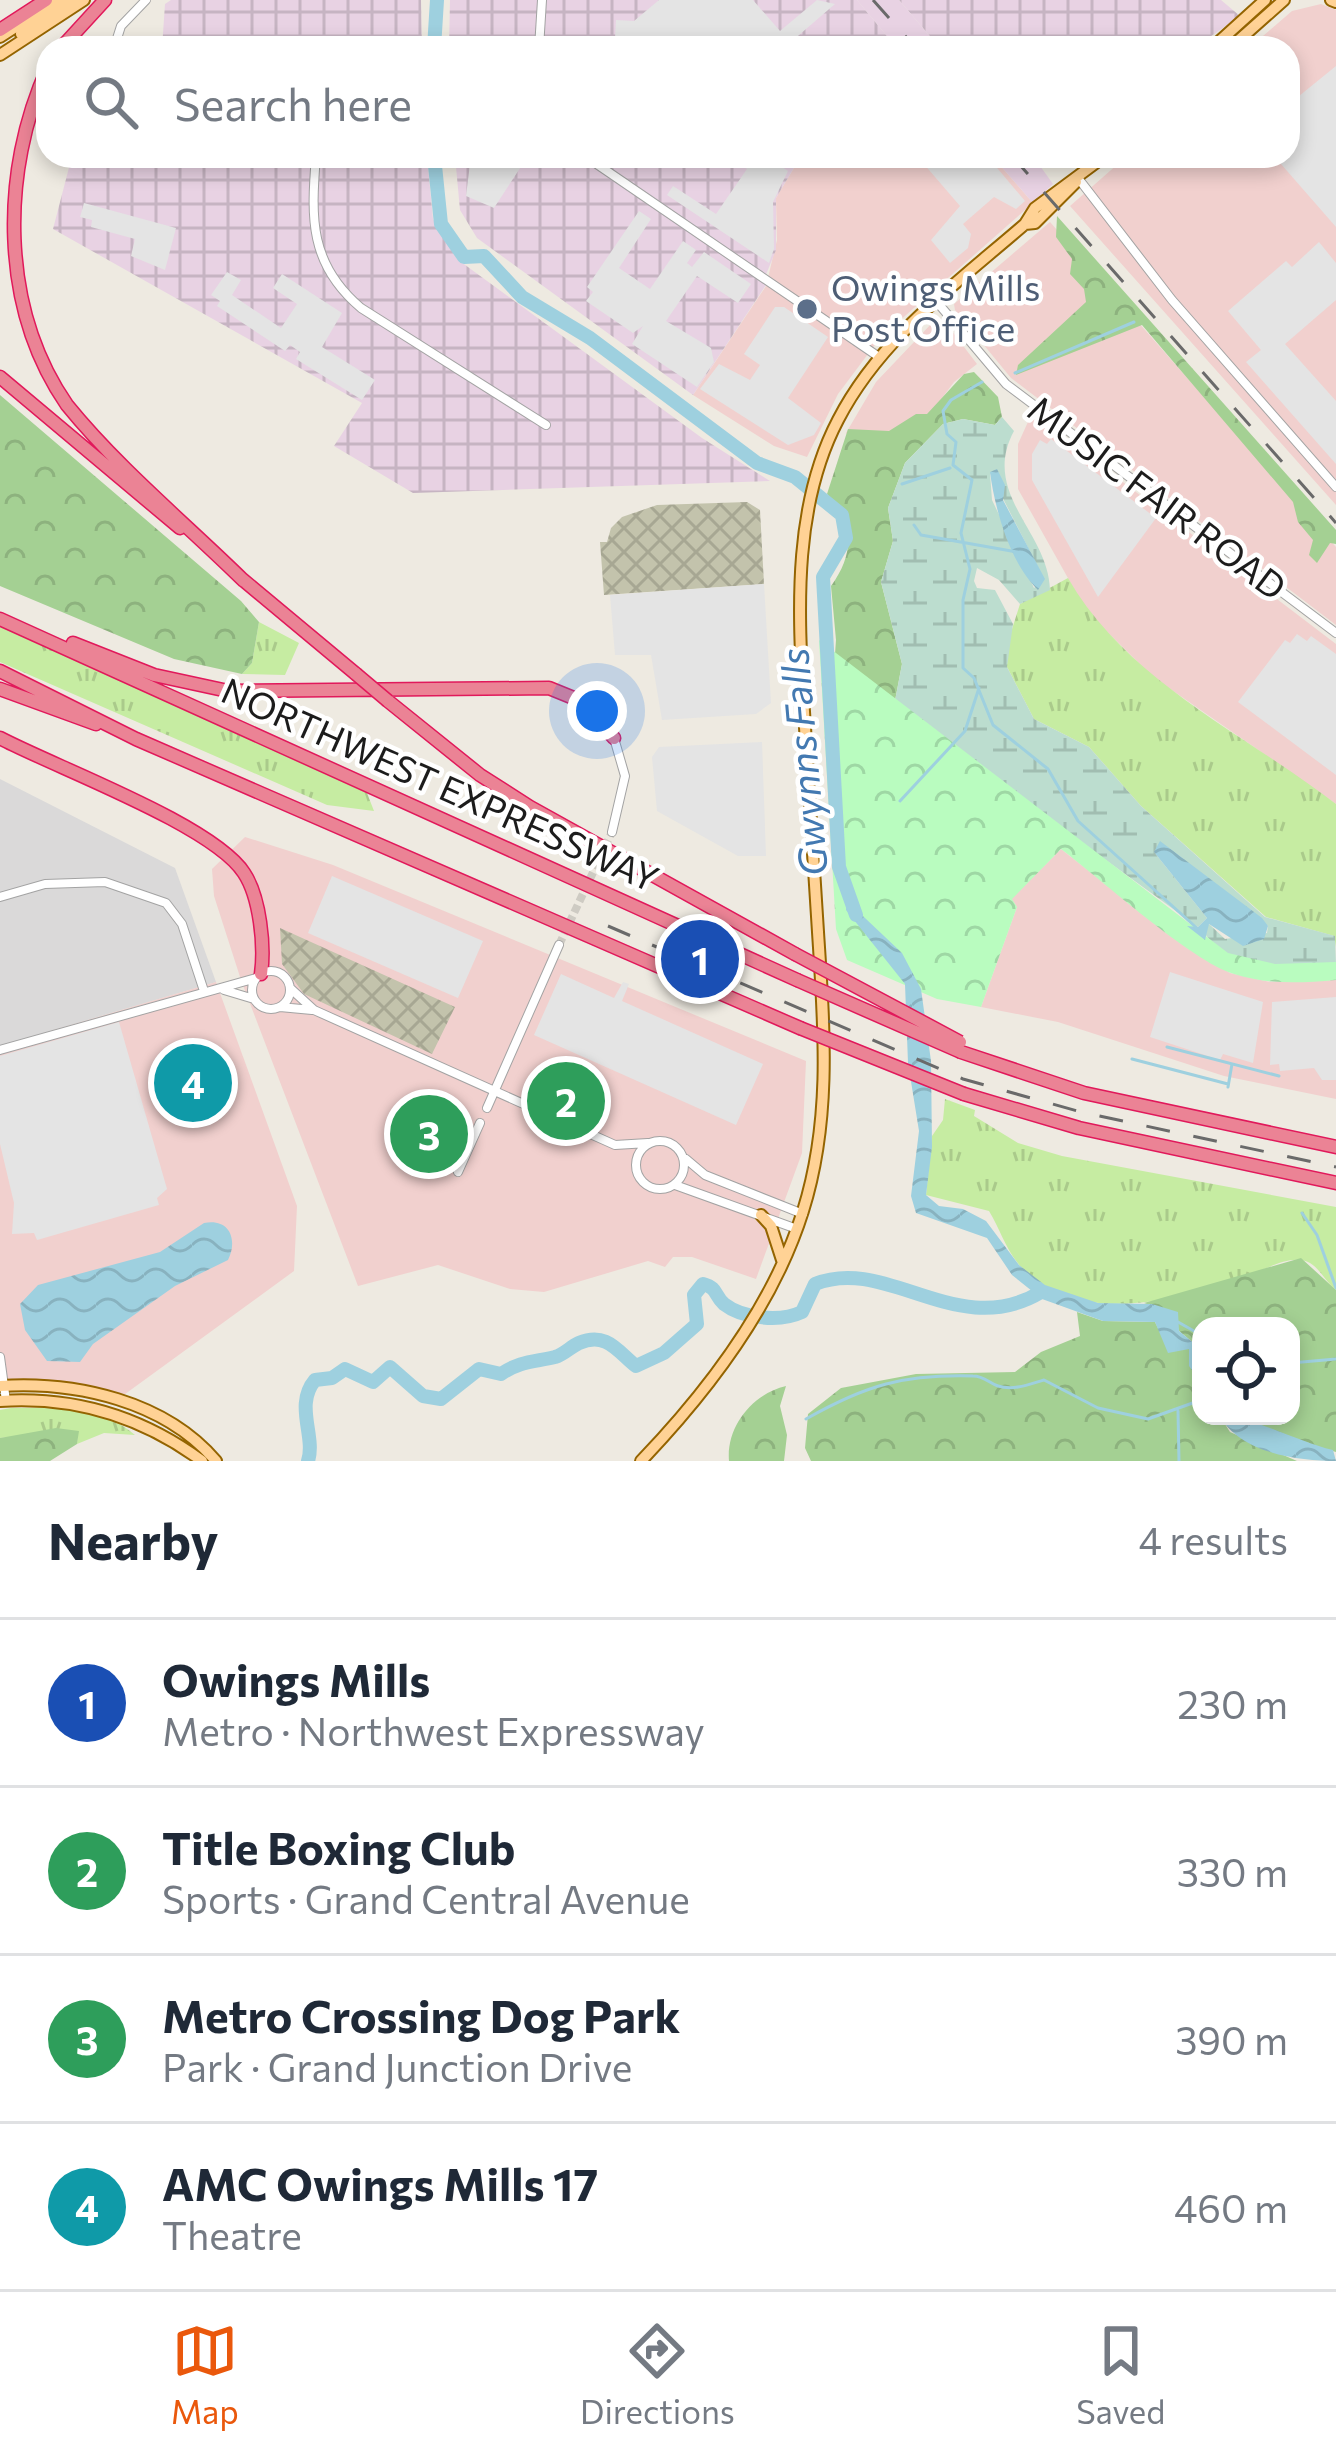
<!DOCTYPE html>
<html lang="en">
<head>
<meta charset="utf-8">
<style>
  body { margin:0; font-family:Commissioner,sans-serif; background:#f6f6f7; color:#1f2937 }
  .controls { position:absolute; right:36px; bottom:36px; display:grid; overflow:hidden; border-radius:24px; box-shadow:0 6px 18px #0003 }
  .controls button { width:108px; height:108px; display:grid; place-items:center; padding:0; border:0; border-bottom:3px solid #e0e1e3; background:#fff; color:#1f2937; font:60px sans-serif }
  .you { position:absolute; left:597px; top:711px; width:42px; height:42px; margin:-30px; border:9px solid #fff; border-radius:50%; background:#1a73e8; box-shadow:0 0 0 18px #1a73e833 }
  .badge { display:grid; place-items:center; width:78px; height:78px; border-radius:50%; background:#ea580c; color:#fff; font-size:39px; font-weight:700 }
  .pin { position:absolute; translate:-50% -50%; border:6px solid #fff; box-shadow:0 3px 12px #0006 }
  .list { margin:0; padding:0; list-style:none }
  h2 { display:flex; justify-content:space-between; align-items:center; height:156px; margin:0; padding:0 48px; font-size:51px }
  h2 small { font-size:39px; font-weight:400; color:#747a83 }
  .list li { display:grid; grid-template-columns:78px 1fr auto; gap:36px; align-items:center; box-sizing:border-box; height:168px; padding:0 48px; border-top:3px solid #e0e1e3 }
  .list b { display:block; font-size:45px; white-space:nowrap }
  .list p { margin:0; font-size:39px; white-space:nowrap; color:#747a83 }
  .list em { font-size:39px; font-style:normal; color:#747a83 }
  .icon { flex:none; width:66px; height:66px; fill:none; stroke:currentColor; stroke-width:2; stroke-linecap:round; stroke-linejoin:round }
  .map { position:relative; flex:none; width:1336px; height:1461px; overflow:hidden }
  .search { position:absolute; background:#fff; box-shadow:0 6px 18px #0003; left:36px; right:36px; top:36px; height:132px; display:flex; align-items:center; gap:30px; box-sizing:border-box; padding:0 42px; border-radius:36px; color:#747a83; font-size:45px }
  .sheet { height:828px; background:#fff }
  nav { display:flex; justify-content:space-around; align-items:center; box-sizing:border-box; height:168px; border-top:3px solid #e0e1e3; background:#fff; font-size:33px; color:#747a83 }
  nav a { display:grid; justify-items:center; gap:6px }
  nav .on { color:#ea580c }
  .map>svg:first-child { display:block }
  .residential { fill:#dad9d9 }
  .commercial { fill:#f1d0ce }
  .industrial { fill:url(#industrial-grid) }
  .railway { fill:#e8d2e3 }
  .construction { fill:url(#construction-cross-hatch) }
  .grass { fill:url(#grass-tufts) }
  .forest { fill:url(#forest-crowns) }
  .wetland { fill:url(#wetland-marsh); fill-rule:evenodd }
  .park { fill:url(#park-crowns) }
  .parking { fill:#e4e4e4 }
  .water { fill:url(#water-waves) }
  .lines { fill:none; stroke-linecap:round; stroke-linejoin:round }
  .stream { stroke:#9ed0df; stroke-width:3 }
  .river { stroke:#9ed0df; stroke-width:14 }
  .minor-tunnel { stroke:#cecbc3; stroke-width:8; stroke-dasharray:8 4; stroke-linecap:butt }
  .minor-casing { stroke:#a3a3a3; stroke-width:10 }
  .major-casing { stroke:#946400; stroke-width:14 }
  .highway-casing { stroke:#e1195b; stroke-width:15 }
  .minor { stroke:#fff; stroke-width:8 }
  .major { stroke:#ffd295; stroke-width:10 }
  .highway { stroke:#eb8395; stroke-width:12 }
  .rail { stroke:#6a6a6a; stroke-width:3; stroke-dasharray:24 24; stroke-linecap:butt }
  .highway-bridge-casing { stroke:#e1195b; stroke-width:15; stroke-linecap:butt }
  .highway-bridge { stroke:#eb8395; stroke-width:12 }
  .service-dot { fill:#5c6f8a; stroke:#fff; stroke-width:4.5 }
  .labels { text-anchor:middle; stroke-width:9; stroke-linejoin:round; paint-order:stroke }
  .service-label { font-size:36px; fill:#4e5e75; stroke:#fff; text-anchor:start }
  .street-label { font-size:36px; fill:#1c1c1c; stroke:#fff }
  .water-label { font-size:39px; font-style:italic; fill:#4379b1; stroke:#fff }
</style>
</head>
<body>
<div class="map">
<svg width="1336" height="1461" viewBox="0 0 1336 1461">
  <defs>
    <pattern id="industrial-grid" width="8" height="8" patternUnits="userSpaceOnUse" patternTransform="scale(3)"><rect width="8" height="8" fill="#e8d2e3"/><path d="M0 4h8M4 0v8" fill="none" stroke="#c6b4c2"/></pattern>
    <pattern id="construction-cross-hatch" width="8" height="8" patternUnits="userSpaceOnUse" patternTransform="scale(3)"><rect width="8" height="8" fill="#c3c3ac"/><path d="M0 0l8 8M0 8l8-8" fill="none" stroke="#a7a793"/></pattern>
    <pattern id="grass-tufts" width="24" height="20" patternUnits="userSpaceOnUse" patternTransform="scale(3)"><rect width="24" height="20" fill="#c6eca2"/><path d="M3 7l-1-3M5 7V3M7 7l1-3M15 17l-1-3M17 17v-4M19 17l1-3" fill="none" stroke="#aaca8b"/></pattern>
    <pattern id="forest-crowns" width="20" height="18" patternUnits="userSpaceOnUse" patternTransform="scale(3)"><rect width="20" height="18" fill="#a4d093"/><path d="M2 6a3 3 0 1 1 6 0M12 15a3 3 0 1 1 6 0" fill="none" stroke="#8db27e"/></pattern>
    <pattern id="wetland-marsh" width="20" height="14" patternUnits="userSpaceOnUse" patternTransform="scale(3)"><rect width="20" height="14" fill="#bcddcf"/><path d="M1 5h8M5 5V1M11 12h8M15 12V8" fill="none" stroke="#a1bdb1"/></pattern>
    <pattern id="park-crowns" width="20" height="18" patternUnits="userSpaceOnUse" patternTransform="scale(3)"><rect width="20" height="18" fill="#b9fcbf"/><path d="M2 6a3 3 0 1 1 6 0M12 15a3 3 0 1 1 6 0" fill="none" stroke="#9ed7a4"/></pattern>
    <pattern id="water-waves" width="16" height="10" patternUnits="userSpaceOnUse" patternTransform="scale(3)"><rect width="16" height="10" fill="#9ed0df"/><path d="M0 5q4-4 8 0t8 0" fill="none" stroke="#88b2bf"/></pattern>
  </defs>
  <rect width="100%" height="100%" fill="#eeeae1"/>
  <path class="residential" d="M0 779 175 868 216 982 0 1046Z"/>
  <path class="commercial" d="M1321 4 1336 10V505L1070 206 1127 156H1288V48H1249L1292 11Z
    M801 156H992L1033 203 880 338 838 394 807 457 774 446 693 395 766 286 777 240 776 198Z
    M1050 222 1336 547V625L1011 378 955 310 954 304Z
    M933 322H945L977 364 954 382 885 474 846 433 876 382Z
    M1032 413 1336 644V804L1153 677 1087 612 1018 489V444Z
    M245 837 333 865 806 1061 802 1153 756 1279 692 1257H673L665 1267 648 1261 544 1292 510 1289 438 1265 358 1286 241 980 214 896 212 869Z
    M1061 849 1177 940 1230 973 1270 982 1336 980V1099L1224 1076 1058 1022 981 1007 1017 907 1011 899Z
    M216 982 297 1206 294 1271 121 1397 0 1383V1046Z"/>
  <path class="industrial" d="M171 0H421L422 48H162L165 4Z
    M450 0H857L897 48H449Z
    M899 0H1221L1240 16 1194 48H940Z
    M72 156H427L433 219 457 259 702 438 770 481 413 493 334 446 362 403 53 229Z
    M455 156H801L776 198V250L763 282 766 285 693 395 477 238 460 210Z"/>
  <path class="railway" d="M857 0H899L940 48H897Z
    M992 156H1033L1053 184 1033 203Z"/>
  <path class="construction" d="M747 502 760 510 764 584 604 595 600 542H607L611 528 622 517 657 505Z
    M280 928 455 1007 432 1054 304 994 282 964Z"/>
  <path class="grass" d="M1068 578C1127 681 1244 733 1336 804V947L1334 936 1266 917 1141 806 1089 747 1034 719 1007 667 1006 648 1020 604Z
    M259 622 299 643 285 675 242 674 252 663Z
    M0 623 367 793 374 811 327 805 0 662Z
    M945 1099 975 1110 974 1116 1018 1143 1062 1156 1336 1207V1290C1327 1283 1319 1268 1310 1263 1294 1254 1272 1266 1257 1272 1189 1298 1077 1331 1020 1266 1005 1248 1000 1229 989 1211L926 1195 932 1136 943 1120Z
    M11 1408C54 1408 102 1406 135 1435L104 1433 77 1444 78 1431 0 1438V1410Z"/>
  <path class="forest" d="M1057 216 1336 530V544L1330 543 1317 563 1309 555 1313 540 1298 522 1293 502 1142 325 1016 375 1018 365 1086 302 1084 289 1070 274 1072 259 1056 237Z
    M974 372 998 397 1002 417 995 425 963 419 943 424 905 463 888 508 893 541 881 582 902 664 894 706 831 710 836 640 831 586C855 553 854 523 827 494L848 429 889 431 916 414H927L964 374Z
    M0 395 241 601 259 622 252 663 242 674 174 659 0 586Z
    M1301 1258 1336 1290V1452L1286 1438 1238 1416H1291V1326H1201V1349L1179 1331 1173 1313 1144 1303Z
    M1077 1312 1103 1321 1155 1322 1166 1344 1189 1349C1191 1373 1201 1390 1201 1416H1220L1230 1432 1297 1461H811L805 1448 808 1414 841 1388 916 1374 1015 1372 1041 1352 1080 1336Z
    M786 1386 780 1406 787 1435 784 1461H729C726 1427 752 1394 786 1386Z
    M56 1428 79 1431 77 1444 50 1461H0V1438Z"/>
  <path class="wetland" d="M1002 417 1014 431C980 494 1049 532 1050 590L1020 604 999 580 977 568 974 581 977 588 995 590 1013 624 1007 667 1034 719 1089 747 1141 806 1265 917 1335 936 1336 965C1291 966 1231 974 1203 931L1209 924 1225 939 1267 933 1268 926 1154 852 1207 918 1198 927 894 706 902 664 881 582 893 541 888 508 905 463 943 424 963 419 995 425ZM990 473 1044 579 1034 588 992 500Z"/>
  <path class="park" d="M819 640 1228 953 1275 964 1336 962V980C1301 983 1269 985 1234 974 1191 961 1102 880 1061 849L1012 899 1017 907 981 1007 937 999 847 960 836 929Z"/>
  <path class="parking" d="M659 0H753L780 31 817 0 835 4 784 48H700L615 38 616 20 634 21Z
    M1336 66V227L1274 156H1288V105Z
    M471 156H528L494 208 466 196Z
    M729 156H766L788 171 773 202 774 249 769 263 667 195 673 186 716 214 747 169Z
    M917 156H987L1025 201 1016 209 994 197 963 224 971 234 968 248 950 263 931 240 960 206Z
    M84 203 176 228 165 270 131 256 135 239 91 227 92 220 80 217Z
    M639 211 651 219 619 268 650 289 683 241 696 250 687 263 692 267 704 252 751 284 738 303 697 276 666 321 711 348 714 362 697 387 632 344 643 326 633 333 586 301 593 292 587 287Z
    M1319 242 1336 263V300L1285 344 1336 401V464L1246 362 1261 350 1228 311 1286 261 1292 267Z
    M227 272 241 280 232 295 281 328 297 304 273 288 282 274 342 313 322 347 375 380 362 400 296 359 300 352 290 345 285 351 217 306 220 301 211 295Z
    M775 307H784L828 337 788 398 821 423 814 435 788 445 700 389 719 364 750 380 760 365 744 354Z
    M1051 439 1156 518 1098 597 1032 480V454L1040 440 1047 444Z
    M764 584 771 703 756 714 662 720 651 655H615L610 595Z
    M1297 634 1307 641 1311 636 1336 654V775L1238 702 1285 640 1290 643Z
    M762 742 766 856H738L657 811 652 757 659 747Z
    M332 876 483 941 458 998 308 933Z
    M1170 972 1263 1002 1253 1063 1223 1054 1220 1060 1150 1037Z
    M561 974 614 998 623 982 629 984 622 1001 763 1064 736 1125 534 1035Z
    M1336 997V1080H1322L1314 1068 1280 1071 1279 1064 1270 1065 1272 1002Z
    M119 1022 167 1189 157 1198 159 1205 37 1240 34 1233 12 1234 14 1203 0 1144V1056Z"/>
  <path class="water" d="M997 469 1005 485 1003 500 1045 579 1038 590C1010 563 995 510 990 472Z
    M1160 841 1262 918 1268 926 1264 939 1243 946 1209 924 1205 940 1187 926 1198 927 1207 918 1154 852Z
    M847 901 902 953 921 989 931 1061 932 1147 926 1195 939 1206 963 1209 986 1221 1019 1265 1045 1285 1098 1303 1152 1304 1178 1312 1179 1331 1201 1349V1383L1189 1366V1349L1168 1353 1155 1322 1103 1321 1042 1299 1012 1275 987 1238 916 1213 911 1196 919 1131 908 1063 905 984 846 910Z
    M204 1223C230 1218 238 1240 228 1260L175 1286 93 1344 80 1362 47 1361 25 1330 20 1304 38 1285 160 1252Z
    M1220 1416C1252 1416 1298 1442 1333 1450L1336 1461C1298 1461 1240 1453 1220 1416Z"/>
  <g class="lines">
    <path class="stream" d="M1015 373 1134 322
      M982 382 951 400 943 411 947 434 956 442 953 465 972 480 961 533 970 569 963 600V668L974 678 993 725 1048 769 1078 821 1199 930
      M902 484 950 468
      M914 525 921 535 1017 552
      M900 801 965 731 979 688
      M1167 1047 1279 1076
      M1132 1059 1228 1084
      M1228 1087 1232 1064
      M1302 1213 1317 1235 1336 1288
      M1178 1322 1201 1335
      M1291 1363 1336 1359
      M1178 1411 1179 1461
      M806 1419C866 1385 904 1374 973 1376 984 1376 989 1383 998 1386 1014 1391 1030 1384 1044 1380L1098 1408 1148 1419 1201 1400"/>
    <path class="river" d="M434 48 437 0
      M434 156 441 224 464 257 484 256 522 297 590 338 757 463 795 477 842 515 846 538 823 577 839 867 856 915
      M308 1461C316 1436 294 1405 315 1380L332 1378 345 1369 373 1382 390 1367 423 1396 441 1399 479 1369 501 1374C520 1361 534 1362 555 1357 565 1354 570 1347 579 1343 607 1331 618 1352 636 1366L664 1353 697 1324 694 1295 703 1284C718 1288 714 1295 724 1304 743 1319 781 1322 802 1312L815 1284C887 1255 958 1342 1041 1292"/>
    <path class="minor-tunnel" d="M559 945 612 832"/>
    <defs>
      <path id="minor" d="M114 48 121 26 146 0
        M539 48 542 0
        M316 156C311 218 309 264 361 308L546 425
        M585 156 879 357
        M1078 178 1172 300 1336 487
        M937 302 1006 384 1336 633
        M612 832 625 776 614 738
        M0 897 45 884 105 882 166 903 182 924 204 991
        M252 990a19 19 0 1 1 38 0a19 19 0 1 1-38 0Z
        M290 988 314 1010 615 1145 648 1143
        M224 990 254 999
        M280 1007 312 1010
        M0 1050 256 978
        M487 1108 559 945
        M636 1165a24 24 0 1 1 48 0a24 24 0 1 1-48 0Z
        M686 1159 705 1175 803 1214
        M458 1172 480 1123
        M675 1185 797 1229
        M0 1357 6 1401"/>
      <path id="major" d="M1331 0 1336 2
        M21 34 70 0
        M0 37 57 0
        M1212 48 1265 0
        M1230 48 1284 0
        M0 55 84 0
        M1025 224 1035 223 1076 182
        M761 1215 771 1226 782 1260
        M0 1386C76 1381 165 1401 216 1461
        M0 1401C75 1396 141 1416 202 1461
        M641 1461C708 1391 774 1304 803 1211 832 1119 824 1026 818 932 813 853 808 775 803 696 798 604 794 504 838 420 880 338 957 283 1025 224L1035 208 1105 156"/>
      <path id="highway" d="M0 30 46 0
        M61 48 105 0
        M48 67C0 172 0 308 67 405 119 469 186 524 244 581
        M0 377 180 528
        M242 579 356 674
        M0 619 797 980
        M73 643 154 675 228 691 549 688 581 701 614 738
        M0 671 136 739 800 1028
        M0 689 96 724
        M388 701 480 775 530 807 795 954
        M0 738C57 768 213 825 244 873 260 897 265 946 261 974
        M961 1052 1084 1093 1336 1147
        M964 1094 1079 1128 1336 1183"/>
    </defs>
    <use href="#minor" class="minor-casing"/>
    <use href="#major" class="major-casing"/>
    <use href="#highway" class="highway-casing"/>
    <use href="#minor" class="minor"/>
    <use href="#major" class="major"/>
    <use href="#highway" class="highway"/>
    <path class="rail" d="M873 0 916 48
      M1012 156 1336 523
      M608 926 963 1079 1081 1112 1336 1167"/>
    <defs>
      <path id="highway-bridge" d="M356 674 388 701
        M795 954 960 1042
        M797 980 961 1052
        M800 1028 964 1094"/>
    </defs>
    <use href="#highway-bridge" class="highway-bridge-casing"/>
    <use href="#highway-bridge" class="highway-bridge"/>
  </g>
  <circle class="service-dot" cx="807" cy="309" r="12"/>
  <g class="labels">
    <g class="service-label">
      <text x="831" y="301">Owings Mills<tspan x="831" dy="41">Post Office</tspan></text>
    </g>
    <g class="street-label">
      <text transform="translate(1157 498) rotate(37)" y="13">MUSIC FAIR ROAD</text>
      <text transform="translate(440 785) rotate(24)" y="13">NORTHWEST EXPRESSWAY</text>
    </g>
    <g class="water-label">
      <text transform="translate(804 762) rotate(-95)" y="14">Gwynns Falls</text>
    </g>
  </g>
</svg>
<div class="controls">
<button><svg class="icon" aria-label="locate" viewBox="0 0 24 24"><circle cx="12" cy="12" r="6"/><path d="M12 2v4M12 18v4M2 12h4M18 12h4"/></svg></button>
</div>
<div class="you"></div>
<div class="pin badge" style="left:700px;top:959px;background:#1a4fb4">1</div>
<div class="pin badge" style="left:566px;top:1101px;background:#2e9e5b">2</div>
<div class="pin badge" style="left:429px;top:1134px;background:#2e9e5b">3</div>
<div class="pin badge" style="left:193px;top:1083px;background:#0f9aa8">4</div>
<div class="search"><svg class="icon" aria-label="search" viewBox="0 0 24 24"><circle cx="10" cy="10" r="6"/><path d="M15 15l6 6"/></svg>Search here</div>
</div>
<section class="sheet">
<h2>Nearby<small>4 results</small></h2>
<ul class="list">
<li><span class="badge" style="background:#1a4fb4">1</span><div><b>Owings Mills</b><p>Metro · Northwest Expressway</p></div><em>230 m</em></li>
<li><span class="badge" style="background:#2e9e5b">2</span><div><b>Title Boxing Club</b><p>Sports · Grand Central Avenue</p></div><em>330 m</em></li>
<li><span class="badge" style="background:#2e9e5b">3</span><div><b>Metro Crossing Dog Park</b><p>Park · Grand Junction Drive</p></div><em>390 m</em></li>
<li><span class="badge" style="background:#0f9aa8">4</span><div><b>AMC Owings Mills 17</b><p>Theatre</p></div><em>460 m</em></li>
</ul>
</section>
<nav>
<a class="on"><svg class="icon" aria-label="map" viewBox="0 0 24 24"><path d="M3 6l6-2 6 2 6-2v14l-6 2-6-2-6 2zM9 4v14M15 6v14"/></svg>Map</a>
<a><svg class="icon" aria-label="directions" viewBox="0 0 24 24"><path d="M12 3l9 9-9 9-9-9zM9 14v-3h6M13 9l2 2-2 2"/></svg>Directions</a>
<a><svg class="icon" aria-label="saved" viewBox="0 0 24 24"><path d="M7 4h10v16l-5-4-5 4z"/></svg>Saved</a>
</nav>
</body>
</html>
